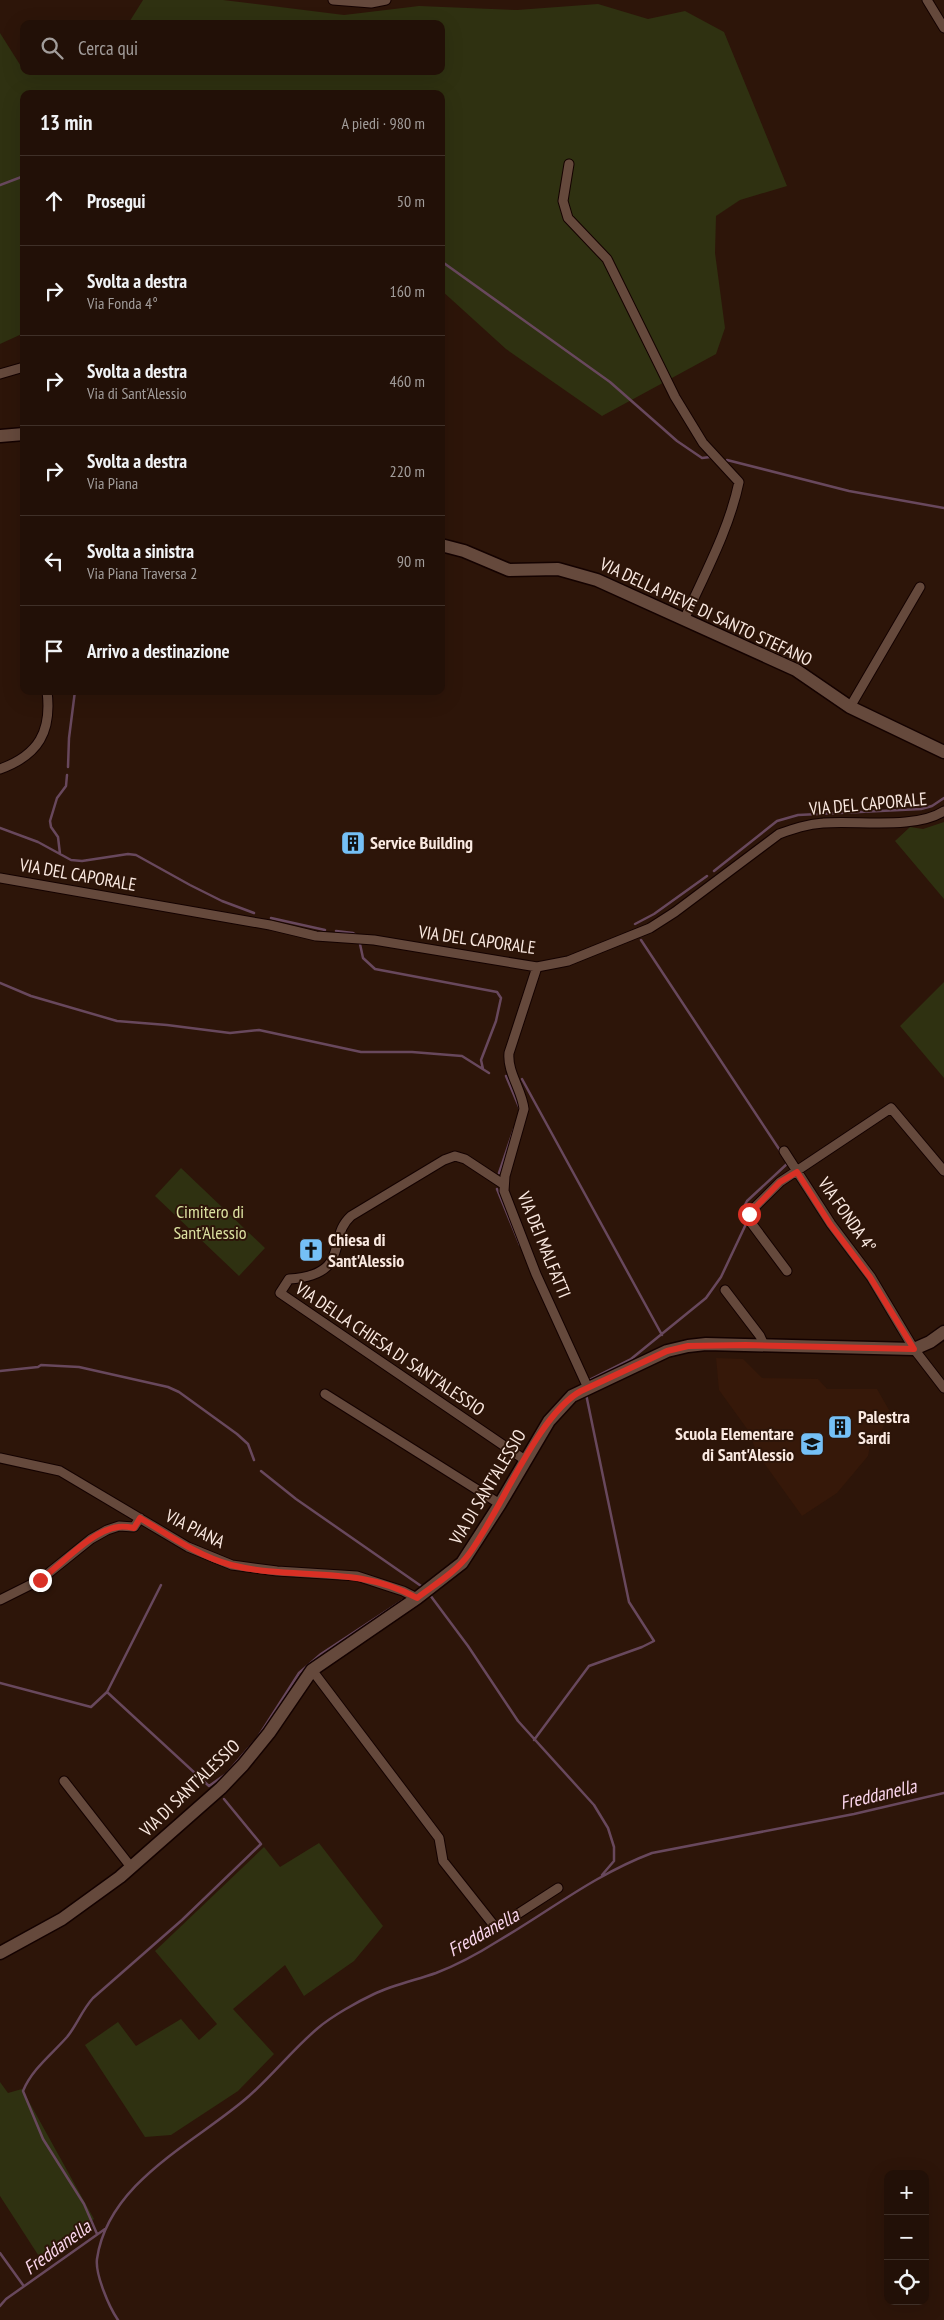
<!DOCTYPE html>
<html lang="it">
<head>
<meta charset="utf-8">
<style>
  body { margin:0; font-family:"PT Sans Narrow",sans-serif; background:#2a1911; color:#f1f3f6 }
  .controls { position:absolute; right:15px; bottom:15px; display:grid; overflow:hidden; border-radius:10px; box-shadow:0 5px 20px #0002 }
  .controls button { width:45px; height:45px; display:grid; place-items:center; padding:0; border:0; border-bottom:1px solid #3f3028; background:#221007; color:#f1f3f6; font:25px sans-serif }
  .stop { position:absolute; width:15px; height:15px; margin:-11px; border:4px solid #d93025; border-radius:50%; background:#fff }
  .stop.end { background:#d93025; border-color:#fff; box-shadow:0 1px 5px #0008 }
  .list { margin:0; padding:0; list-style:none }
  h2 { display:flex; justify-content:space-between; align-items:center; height:65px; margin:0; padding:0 20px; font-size:21px }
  h2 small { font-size:16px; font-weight:400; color:#a29d9b }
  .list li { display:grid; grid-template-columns:32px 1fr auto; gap:15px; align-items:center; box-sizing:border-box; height:90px; padding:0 20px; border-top:1px solid #3f3028 }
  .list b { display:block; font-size:19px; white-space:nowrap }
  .list p { margin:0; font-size:16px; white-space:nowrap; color:#a29d9b }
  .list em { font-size:16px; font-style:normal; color:#a29d9b }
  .icon { flex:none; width:28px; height:28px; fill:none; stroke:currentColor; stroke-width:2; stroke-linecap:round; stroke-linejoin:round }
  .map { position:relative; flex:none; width:944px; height:2320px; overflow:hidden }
  .search { position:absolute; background:#221007; box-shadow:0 5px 20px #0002; left:20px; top:20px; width:425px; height:55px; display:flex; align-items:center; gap:12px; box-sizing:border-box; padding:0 18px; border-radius:10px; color:#a29d9b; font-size:19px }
  .panel { position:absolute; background:#221007; box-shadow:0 5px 20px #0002; left:20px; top:90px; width:425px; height:605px; border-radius:10px }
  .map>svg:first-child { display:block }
  .built { fill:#361809 }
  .green { fill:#2f3111 }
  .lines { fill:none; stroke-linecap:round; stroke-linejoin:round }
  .stream { stroke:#68485d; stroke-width:2.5 }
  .street-casing { stroke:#140200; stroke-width:11 }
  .secondary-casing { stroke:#140200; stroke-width:15 }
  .street { stroke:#65493c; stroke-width:9 }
  .secondary { stroke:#65493c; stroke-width:12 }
  .route { stroke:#d93025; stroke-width:6 }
  .labels { text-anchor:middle; stroke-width:4; stroke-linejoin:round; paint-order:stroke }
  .street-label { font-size:18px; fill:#fae9e1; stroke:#2d1509 }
  .poi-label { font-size:18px; font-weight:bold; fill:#fae9e1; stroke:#2d1509; text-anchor:start }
  .park-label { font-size:18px; fill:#dce2a1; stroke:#2d1509 }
  .water-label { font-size:19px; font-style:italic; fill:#fbd6ed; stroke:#2d1509 }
</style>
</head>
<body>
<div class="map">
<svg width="944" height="2320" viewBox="0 0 944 2320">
  <rect width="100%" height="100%" fill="#2d1509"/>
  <path class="built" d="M716 1358 743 1359 762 1378 818 1379 827 1389H877L889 1410 882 1430 872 1436 868 1456 837 1493 802 1516 756 1452 750 1433 719 1390Z"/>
  <path class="green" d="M143 0H223L344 15 419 6 517 10 598 4 648 19 685 11 724 32 787 186 740 200 716 216 715 253 725 328 716 354 602 416 506 349 441 290V94H24V333L0 344V33L24 71H441V24H128Z
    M944 822V899L895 841 910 827 923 829Z
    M944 982V1078L900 1026Z
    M181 1168 265 1248 239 1276 155 1196Z
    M319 1843 383 1926 354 1961 304 1996 285 1965 233 2009 274 2054 238 2091 171 2135 145 2137 85 2045 118 2022 136 2046 181 2019 199 2040 217 2024 155 1951 264 1847 280 1867Z
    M0 2082 8 2093 22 2089 94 2219 42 2261 0 2196Z"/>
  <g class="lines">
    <path class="stream" d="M0 185 24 176
      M441 261 610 382 677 441 702 458 710 457
      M727 460 849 491 944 508
      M68 767 69 738 75 691
      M0 828 38 842 71 860 82 861 128 854 136 855 190 885 222 901 254 913
      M60 854 58 837 51 827 50 821 57 798 66 786 67 775
      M714 871 777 821 798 815 921 809 932 806 944 798
      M271 918 325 930
      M635 924 654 914 707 876
      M336 931 353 933 356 935
      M641 940 781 1152
      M360 944 363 958 375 969 497 992 501 998 496 1021 481 1060 483 1069
      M0 983 31 996 117 1021 167 1025 230 1033 259 1030 361 1052H412L462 1056 489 1073
      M506 1076 520 1109
      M522 1079 662 1335
      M499 1173 514 1129
      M497 1189 520 1245
      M0 1371 38 1367 41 1365 79 1367 168 1387 179 1392 237 1434 248 1444 254 1460
      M587 1381 631 1359 706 1298 721 1277 746 1224C740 1215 742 1210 747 1201L788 1163
      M261 1471 296 1499 424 1588
      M430 1595 468 1646 518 1721 594 1805 608 1828 614 1847V1861L602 1875
      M0 1683 91 1707 107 1692 161 1585
      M107 1692 209 1786 226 1774 258 1737 299 1673 321 1654 403 1600
      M534 1740 589 1666 642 1647 654 1641 629 1602 586 1394
      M97 2234 84 2204 43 2139 23 2091C32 2069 52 2054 67 2037 77 2025 82 2010 93 1998L182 1920 261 1844 224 1799
      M0 2253 23 2285
      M0 2306 6 2299 105 2229
      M118 2320C109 2307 95 2274 97 2259 108 2181 197 2142 249 2096 273 2075 293 2049 318 2028 332 2016 357 2002 374 1994 393 1985 416 1980 436 1973 457 1965 479 1953 498 1941 551 1910 594 1875 652 1853L854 1814 944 1793"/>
    <defs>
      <path id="street" d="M333 0 371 3 386 0
        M927 0 944 28
        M569 164 563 201 568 218 607 259 675 397 703 443 739 482C729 530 704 575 684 620
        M0 374 24 367
        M850 707 920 587
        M0 769C39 755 52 731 47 691
        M0 878 270 925 316 936 374 940 537 967 568 961 650 928 675 912 779 834C793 829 807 824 823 823 857 820 915 830 944 811
        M537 967 509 1053C507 1072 522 1090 524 1109L505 1176 504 1191 536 1274 588 1388
        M784 1151 831 1224 871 1277 914 1349 944 1388
        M503 1184 465 1159 455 1156 444 1160 351 1216C338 1228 340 1239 334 1255 328 1274 306 1278 289 1279L280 1293 525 1460
        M787 1271 749 1220V1213L780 1182 891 1108 944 1171
        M725 1290 760 1336 764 1345
        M325 1394 500 1504
        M0 1458 60 1471 188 1547 232 1565 277 1571 357 1576 403 1591 417 1598
        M0 1600 40 1580 91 1539 107 1530 119 1526 134 1527 140 1518
        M312 1670 439 1838 443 1861 496 1928 558 1888
        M64 1781 131 1867"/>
      <path id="secondary" d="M0 436 24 434
        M441 545 464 551 509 570 558 569 597 580 796 670 850 707 944 752
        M0 1953 62 1919 120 1877 221 1788 243 1765 269 1733 312 1670 417 1598 462 1563 500 1504 549 1421 572 1396 667 1351 688 1346 706 1344 914 1349 930 1342 944 1332"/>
    </defs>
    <use href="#street" class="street-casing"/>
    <use href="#secondary" class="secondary-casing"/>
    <use href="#street" class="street"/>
    <use href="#secondary" class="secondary"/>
  </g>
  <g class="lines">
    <path class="route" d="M40 1580C61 1565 92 1530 118 1527 123 1526 129 1527 134 1528L140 1518C169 1535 198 1556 231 1565 295 1581 356 1564 417 1598 434 1585 456 1572 469 1554 501 1511 537 1415 581 1391L667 1351 688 1346 746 1345 914 1349 870 1277 830 1224 797 1172 780 1182 749 1214"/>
  </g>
  <defs>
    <symbol id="building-square" viewBox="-11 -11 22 22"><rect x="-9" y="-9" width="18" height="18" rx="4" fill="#75c0f6" stroke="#2d1509"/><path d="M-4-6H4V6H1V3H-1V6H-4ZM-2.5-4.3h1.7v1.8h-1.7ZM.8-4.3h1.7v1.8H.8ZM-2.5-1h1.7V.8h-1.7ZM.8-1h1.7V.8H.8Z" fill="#111"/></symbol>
    <symbol id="church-square" viewBox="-11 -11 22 22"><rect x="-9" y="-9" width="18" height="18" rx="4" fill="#75c0f6" stroke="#2d1509"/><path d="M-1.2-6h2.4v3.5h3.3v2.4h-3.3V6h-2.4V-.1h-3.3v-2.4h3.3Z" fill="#111"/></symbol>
    <symbol id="school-square" viewBox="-11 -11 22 22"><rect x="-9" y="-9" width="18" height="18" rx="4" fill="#75c0f6" stroke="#2d1509"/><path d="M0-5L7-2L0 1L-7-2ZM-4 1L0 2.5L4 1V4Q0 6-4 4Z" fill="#111"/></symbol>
  </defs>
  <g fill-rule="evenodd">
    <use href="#building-square" x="339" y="829" width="28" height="28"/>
    <use href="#church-square" x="297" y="1236" width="28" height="28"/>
    <use href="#building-square" x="826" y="1413" width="28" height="28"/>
    <use href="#school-square" x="798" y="1430" width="28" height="28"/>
  </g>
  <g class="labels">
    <g class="street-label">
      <text transform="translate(706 612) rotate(25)" y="6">VIA DELLA PIEVE DI SANTO STEFANO</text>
      <text transform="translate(868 804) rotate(-5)" y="6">VIA DEL CAPORALE</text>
      <text transform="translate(78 875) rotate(10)" y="6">VIA DEL CAPORALE</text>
      <text transform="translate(477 940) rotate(8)" y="6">VIA DEL CAPORALE</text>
      <text transform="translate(847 1215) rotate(55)" y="6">VIA FONDA 4°</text>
      <text transform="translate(544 1245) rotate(68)" y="6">VIA DEI MALFATTI</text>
      <text transform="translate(390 1349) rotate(34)" y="6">VIA DELLA CHIESA DI SANT'ALESSIO</text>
      <text transform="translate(488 1487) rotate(-59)" y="6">VIA DI SANT'ALESSIO</text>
      <text transform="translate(195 1529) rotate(27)" y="6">VIA PIANA</text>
      <text transform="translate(190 1788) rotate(-44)" y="6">VIA DI SANT'ALESSIO</text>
    </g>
    <g class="poi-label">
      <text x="370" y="849">Service Building</text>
      <text x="328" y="1246">Chiesa di<tspan x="328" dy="21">Sant'Alessio</tspan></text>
      <text x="858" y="1423">Palestra<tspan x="858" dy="21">Sardi</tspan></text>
      <text x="794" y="1440" text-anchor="end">Scuola Elementare<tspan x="794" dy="21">di Sant'Alessio</tspan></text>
    </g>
    <g class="park-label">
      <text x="210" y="1218">Cimitero di<tspan x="210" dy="21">Sant'Alessio</tspan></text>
    </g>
    <g class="water-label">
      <text transform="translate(878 1794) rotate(-13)" y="7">Freddanella</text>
      <text transform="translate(483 1932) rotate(-29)" y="7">Freddanella</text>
      <text transform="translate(57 2247) rotate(-36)" y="7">Freddanella</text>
    </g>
  </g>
</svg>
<div class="controls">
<button>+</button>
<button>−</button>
<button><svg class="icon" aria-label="locate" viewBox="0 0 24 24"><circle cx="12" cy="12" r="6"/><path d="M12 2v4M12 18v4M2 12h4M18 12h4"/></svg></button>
</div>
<div class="stop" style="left:749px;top:1214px"></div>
<div class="stop end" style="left:40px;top:1580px"></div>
<div class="search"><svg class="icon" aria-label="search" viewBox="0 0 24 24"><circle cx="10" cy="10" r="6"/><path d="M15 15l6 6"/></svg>Cerca qui</div>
<section class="panel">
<h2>13 min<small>A piedi · 980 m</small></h2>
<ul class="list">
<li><svg class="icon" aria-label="ahead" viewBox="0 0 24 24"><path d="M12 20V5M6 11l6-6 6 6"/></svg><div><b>Prosegui</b></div><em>50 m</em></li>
<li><svg class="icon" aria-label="right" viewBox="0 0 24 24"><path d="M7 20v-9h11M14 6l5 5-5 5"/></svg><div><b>Svolta a destra</b><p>Via Fonda 4°</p></div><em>160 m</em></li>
<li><svg class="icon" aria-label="right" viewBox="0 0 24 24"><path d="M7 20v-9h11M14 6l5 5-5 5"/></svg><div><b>Svolta a destra</b><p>Via di Sant'Alessio</p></div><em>460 m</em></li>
<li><svg class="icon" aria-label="right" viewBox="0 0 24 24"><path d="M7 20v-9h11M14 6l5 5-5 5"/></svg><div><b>Svolta a destra</b><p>Via Piana</p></div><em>220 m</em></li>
<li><svg class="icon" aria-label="left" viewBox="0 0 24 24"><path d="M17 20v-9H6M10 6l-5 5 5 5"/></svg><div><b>Svolta a sinistra</b><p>Via Piana Traversa 2</p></div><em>90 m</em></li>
<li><svg class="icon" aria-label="arrive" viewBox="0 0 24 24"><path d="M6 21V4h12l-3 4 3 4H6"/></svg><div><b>Arrivo a destinazione</b></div></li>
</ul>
</section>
</div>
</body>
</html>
